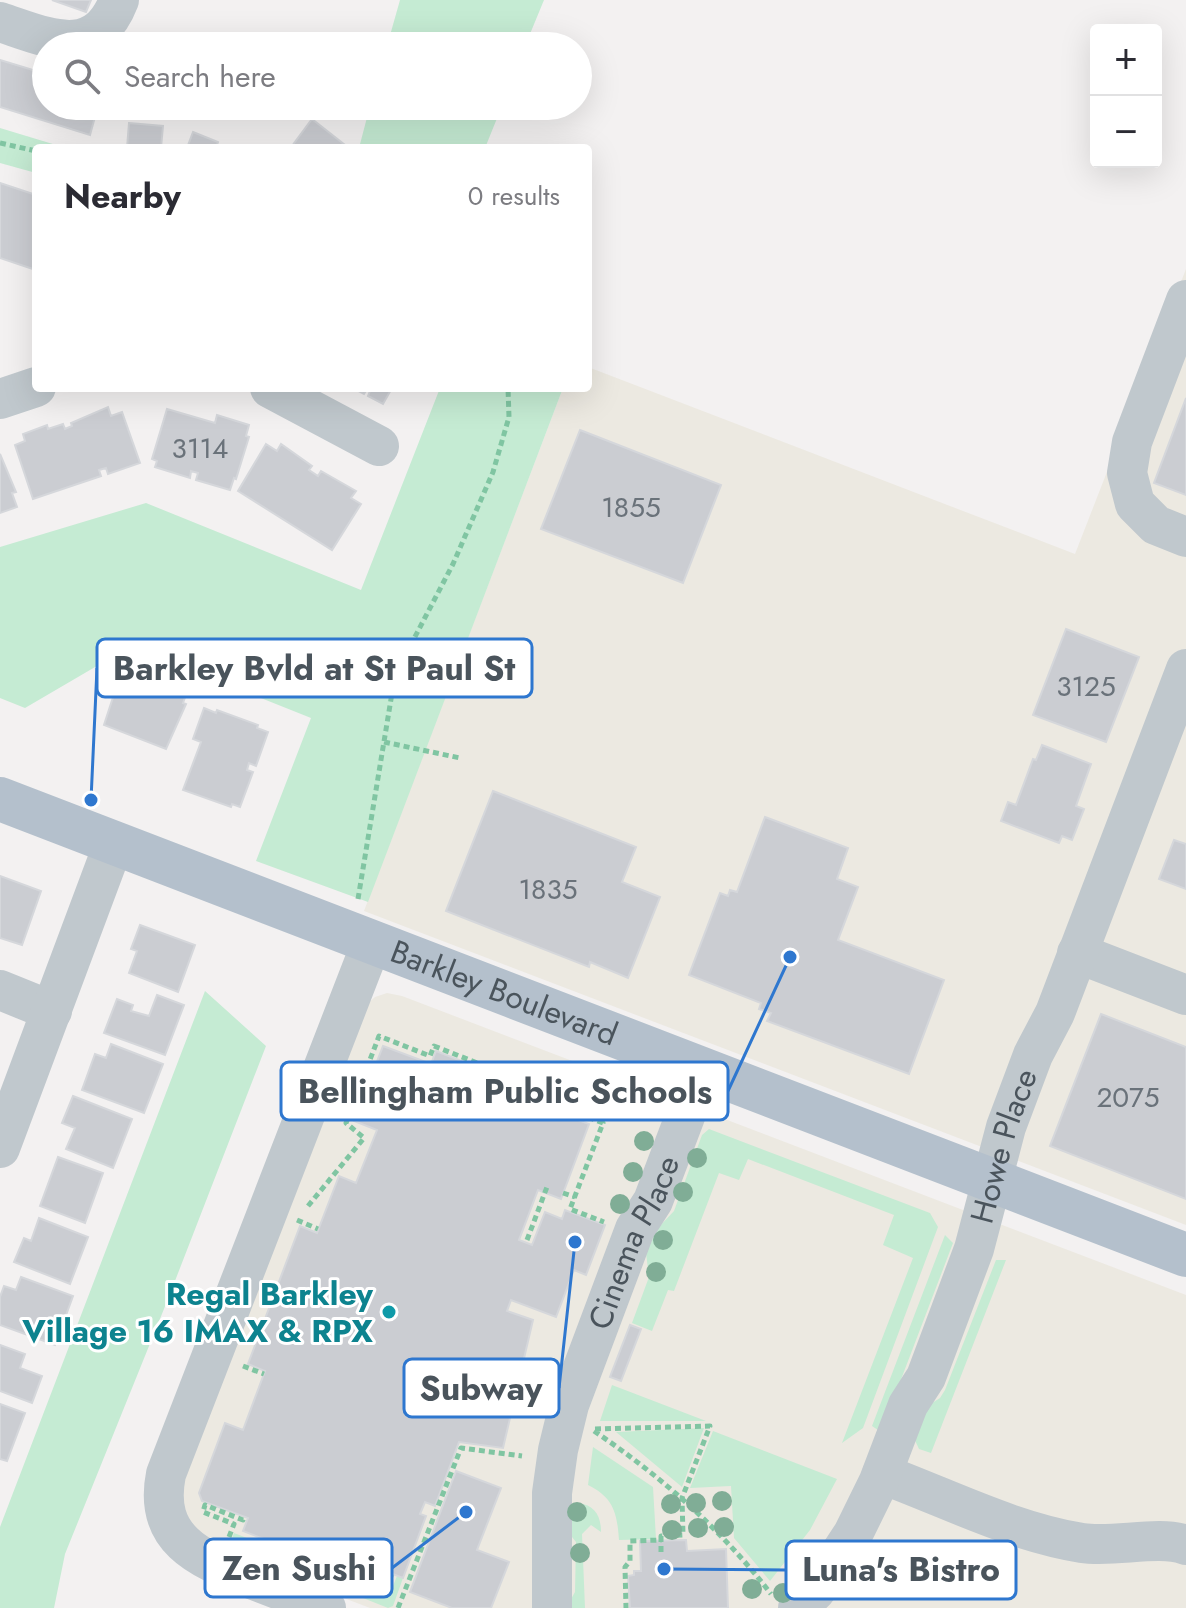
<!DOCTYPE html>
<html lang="en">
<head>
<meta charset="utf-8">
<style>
  body { margin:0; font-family:Jost,sans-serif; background:#f7f7f7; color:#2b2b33 }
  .controls { position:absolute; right:24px; top:24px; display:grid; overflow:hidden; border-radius:8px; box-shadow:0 8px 32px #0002 }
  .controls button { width:72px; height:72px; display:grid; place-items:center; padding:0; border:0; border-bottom:2px solid #e1e1e2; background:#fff; color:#2b2b33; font:40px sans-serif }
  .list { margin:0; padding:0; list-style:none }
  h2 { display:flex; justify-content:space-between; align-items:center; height:104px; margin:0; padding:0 32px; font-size:34px }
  h2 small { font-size:26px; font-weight:400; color:#7c7c81 }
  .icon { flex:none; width:44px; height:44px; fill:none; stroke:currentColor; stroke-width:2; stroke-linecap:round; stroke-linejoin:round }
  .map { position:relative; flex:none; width:1186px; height:1608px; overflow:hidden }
  .search { position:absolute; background:#fff; box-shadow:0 8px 32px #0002; left:32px; top:32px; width:560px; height:88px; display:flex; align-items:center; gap:20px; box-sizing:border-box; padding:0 28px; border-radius:44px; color:#7c7c81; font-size:30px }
  .panel { position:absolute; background:#fff; box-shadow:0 8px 32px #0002; left:32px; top:144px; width:560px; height:248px; border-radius:8px }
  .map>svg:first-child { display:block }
  .commercial { fill:#ece9e1 }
  .green { fill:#c5ebd3 }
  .building { fill:#cbcdd2; stroke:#d5d7db; stroke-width:2 }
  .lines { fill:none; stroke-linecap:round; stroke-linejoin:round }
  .path { stroke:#80c5a2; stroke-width:5; stroke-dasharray:6 4; stroke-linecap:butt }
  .minor { stroke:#c0c8cd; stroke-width:40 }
  .major { stroke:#b4c0cc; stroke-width:44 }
  .tree { fill:#80ad96 }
  .culture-dot { fill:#0f9aa8; stroke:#fff; stroke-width:3 }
  .labels { text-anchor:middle; stroke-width:6; stroke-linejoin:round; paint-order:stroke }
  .number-label { font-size:28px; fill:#6a727a }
  .street-label { font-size:32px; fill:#4a545c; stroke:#fff }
  .culture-label { font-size:32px; font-weight:bold; fill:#0d838f; stroke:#fff; text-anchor:end }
  .leader { fill:none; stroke:#2e77cf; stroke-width:3 }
  .callout-dot { fill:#2e77cf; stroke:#fff; stroke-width:3 }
  .callout { fill:#fff; stroke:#2e77cf; stroke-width:3 }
  .callout-label { font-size:34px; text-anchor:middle; font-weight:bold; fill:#4a545c }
</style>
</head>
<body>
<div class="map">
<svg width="1186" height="1608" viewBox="0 0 1186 1608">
  <rect width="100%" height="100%" fill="#f3f1f1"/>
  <path class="commercial" d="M1186 269V1225L364 911 563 388H588V367L1075 554Z
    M387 993 402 996 1186 1295V1608H370L215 1549 191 1530 180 1502 185 1472 367 1004 375 997Z"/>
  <path class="green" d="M400 0H544L525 46H387Z
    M370 106H502L485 148H359Z
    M0 128 66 148H36V173L0 163Z
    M440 388H563L368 902 256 861 311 718 131 646 25 708 0 698V547L146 503 361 590Z
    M205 991 266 1046 168 1299 65 1554 54 1608H0V1527Z
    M709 1129 930 1213 938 1227 863 1428 842 1443 913 1258 883 1245 894 1215 748 1159 739 1180 719 1173 674 1291 668 1290 652 1331 632 1323 649 1277 646 1253 657 1229 674 1211 702 1135Z
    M945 1235 953 1243 881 1432 872 1426Z
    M996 1260H1006L931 1453 919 1449 913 1436 929 1405 940 1398 945 1390Z
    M612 1385 706 1421H600Z
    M704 1428 682 1487 616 1432Z
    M713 1431 837 1479 810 1530 770 1581 734 1538 731 1486 690 1488Z
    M593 1447 653 1487 656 1539 619 1540C617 1513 614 1498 588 1485Z
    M578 1503C595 1505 601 1516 601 1532L591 1525 582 1534 585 1608H566L575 1592 576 1542 568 1532 571 1507Z
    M234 1533 352 1579 347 1591 229 1546Z
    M397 1576 403 1578 393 1606 388 1608 353 1594 359 1579 391 1591Z"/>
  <path class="building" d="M52 0H91L86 12Z
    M0 60 46 74V106H98L90 135 0 107Z
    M312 119 345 145 343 148H295L292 146Z
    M129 123 163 126 161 148H127Z
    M193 132 218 142 216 148H187Z
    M0 183 36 195V270L0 258Z
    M353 388H392L383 404 368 396 370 391 367 389 364 394Z
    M1186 398V495L1154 483Z
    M108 407 111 416 122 412 140 463 108 474 106 468 99 470 101 476 33 499 15 445 25 441 23 434 47 425 48 429 63 424 65 429 72 426 71 423Z
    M167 409 215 423 217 415 249 425 246 436 249 437 236 479 234 478 230 490 196 480 198 473 191 471 190 478 155 467 157 461 152 459Z
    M580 430 721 485 683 583 541 529Z
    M266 444 277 451 281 444 312 466 309 470 318 476 321 471 356 491 351 498 361 504 332 550 238 491Z
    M0 454 16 492 12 493 17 507 0 513Z
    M1066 629 1139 657 1106 742 1033 715Z
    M128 666 188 689 183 703 186 704 166 749 104 725 119 679 123 680Z
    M204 708 216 713 217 710 258 725 257 728 268 732 256 766 249 763 247 770 253 772 240 807 232 804 231 807 183 790 201 742 193 739Z
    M1042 745 1091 764 1076 806 1084 809 1072 840 1062 836 1059 843 1001 821 1008 802 1016 805 1033 759 1036 760Z
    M493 791 636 847 622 882 660 897 628 978 590 962 589 967 446 911Z
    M765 817 848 848 837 879 858 887 838 940 944 980 909 1074 767 1021 771 1013 759 1009 761 1003 689 975 720 893 728 896 730 890 737 892Z
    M1174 840 1186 844V889L1159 879Z
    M0 876 41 891 22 945 0 938Z
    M140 925 195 945 178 992 129 973 137 951 131 949Z
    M157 995 184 1005 165 1055 104 1033 117 999 133 1005 131 1011 149 1016Z
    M1101 1014 1186 1047V1199L1050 1146Z
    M111 1044 163 1064 144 1113 82 1090 95 1054 106 1058Z
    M383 1046 431 1064 436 1051 546 1094 541 1106 589 1124 561 1199 538 1190 519 1240 532 1245 545 1212 562 1219 565 1210 605 1225 586 1275 574 1270 556 1317 511 1300 507 1311 533 1320 503 1448 459 1442 435 1506 425 1502 420 1514 426 1516 403 1578 351 1558 346 1571 243 1531 248 1518 202 1501 199 1493 225 1423 243 1430 265 1371 248 1364 300 1226 317 1233 339 1176 356 1183 377 1130 354 1121Z
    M73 1096 132 1119 113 1168 66 1149 75 1128 62 1123Z
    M58 1157 103 1173 85 1223 40 1206Z
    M39 1218 88 1237 70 1284 14 1262 24 1238 31 1241Z
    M21 1277 73 1296 55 1345 0 1325V1297L4 1286 16 1290Z
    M630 1325 641 1329 621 1381 610 1377Z
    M0 1345 25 1354 20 1368 42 1376 32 1403 0 1391Z
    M0 1404 25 1413 7 1461 0 1459Z
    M456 1471 501 1488 477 1550 509 1562 491 1608H452L410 1592Z
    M686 1540 687 1551 726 1549 728 1608H630L628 1576 634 1575V1571H641L640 1541Z"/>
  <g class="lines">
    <path class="path" d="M0 143 36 151
      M384 742 460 758
      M358 899 395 675 453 564 493 472 509 417 508 388
      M563 1193 575 1197
      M308 1206 364 1138 346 1123 379 1036 430 1056 434 1046 551 1092 547 1101 603 1123 570 1209 604 1222
      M297 1220 318 1229
      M527 1240 547 1187
      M243 1366 264 1374
      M595 1429 710 1426 682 1498 683 1535 661 1536V1540L630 1541V1561L625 1567 626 1608
      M594 1431C662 1477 722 1530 771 1594
      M229 1537 234 1524 203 1512 205 1505 243 1520 244 1517
      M661 1552V1540
      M351 1590 358 1572 389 1584 391 1576 354 1562V1560
      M398 1608 461 1448 522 1456"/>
    <g class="minor">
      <path d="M0 22C46 37 95 62 119 0"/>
      <path d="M1186 300 1132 442 1127 473 1135 504 1156 525 1186 537"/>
      <path d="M270 388 379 446"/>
      <path d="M0 399 36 387"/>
      <path d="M1077 953 1186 995"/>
      <path d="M0 990 52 1011"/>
      <path d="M0 1148 114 843"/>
      <path d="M882 1474C947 1498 1013 1532 1082 1543 1114 1548 1159 1535 1186 1545"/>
      <path d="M326 1608C300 1598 275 1588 249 1578 198 1558 153 1539 166 1474L372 942"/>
      <path id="s1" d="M552 1608V1493L558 1450 569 1405 635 1229 653 1201 703 1069"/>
      <path id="s2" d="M798 1608 816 1590 853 1534 879 1481 908 1405 926 1377 974 1249 1006 1127 1033 1055 1055 1013 1186 669"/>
    </g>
    <path class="major" id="s3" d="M0 799 1186 1255"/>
  </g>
  <g class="tree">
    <circle cx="644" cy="1141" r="10"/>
    <circle cx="697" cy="1158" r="10"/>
    <circle cx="633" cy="1172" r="10"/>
    <circle cx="683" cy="1192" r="10"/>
    <circle cx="620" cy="1204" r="10"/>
    <circle cx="663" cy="1240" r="10"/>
    <circle cx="656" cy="1272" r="10"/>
    <circle cx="722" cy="1501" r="10"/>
    <circle cx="696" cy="1503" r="10"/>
    <circle cx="671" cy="1504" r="10"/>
    <circle cx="577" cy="1512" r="10"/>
    <circle cx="724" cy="1527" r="10"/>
    <circle cx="698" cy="1528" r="10"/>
    <circle cx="672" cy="1530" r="10"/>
    <circle cx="580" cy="1553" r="10"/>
    <circle cx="752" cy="1589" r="10"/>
    <circle cx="783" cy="1593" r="10"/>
  </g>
  <circle class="culture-dot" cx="389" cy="1312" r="8"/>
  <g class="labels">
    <g class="number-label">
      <text x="200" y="458">3114</text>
      <text x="631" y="517">1855</text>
      <text x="1086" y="696">3125</text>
      <text x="548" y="899">1835</text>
      <text x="1128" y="1107">2075</text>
    </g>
    <g class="street-label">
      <text dy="11" stroke="none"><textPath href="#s3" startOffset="540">Barkley Boulevard</textPath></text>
      <text dy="11" stroke="none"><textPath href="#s2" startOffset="510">Howe Place</textPath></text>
      <text dy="11" stroke="none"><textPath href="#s1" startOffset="380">Cinema Place</textPath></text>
    </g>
    <g class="culture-label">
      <text x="373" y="1305">Regal Barkley<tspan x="373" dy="37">Village 16 IMAX &amp; RPX</tspan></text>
    </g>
  </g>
  <path class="leader" d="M91 800L97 668M790 957L728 1091M575 1242L559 1388M466 1512L392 1568M664 1569L786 1570"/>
  <g class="callout-dot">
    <circle cx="91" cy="800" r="8"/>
    <circle cx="790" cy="957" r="8"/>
    <circle cx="575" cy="1242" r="8"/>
    <circle cx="466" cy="1512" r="8"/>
    <circle cx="664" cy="1569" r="8"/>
  </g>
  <g class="callout">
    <rect x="97" y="639" width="435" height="58" rx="8"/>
    <rect x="281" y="1062" width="447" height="58" rx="8"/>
    <rect x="404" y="1359" width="155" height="58" rx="8"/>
    <rect x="205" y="1539" width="187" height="58" rx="8"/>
    <rect x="786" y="1541" width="230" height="58" rx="8"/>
  </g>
  <g class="callout-label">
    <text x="314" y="680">Barkley Bvld at St Paul St</text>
    <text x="505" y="1103">Bellingham Public Schools</text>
    <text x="481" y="1400">Subway</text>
    <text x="299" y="1580">Zen Sushi</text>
    <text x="901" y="1581">Luna's Bistro</text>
  </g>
</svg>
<div class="controls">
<button>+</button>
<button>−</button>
</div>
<div class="search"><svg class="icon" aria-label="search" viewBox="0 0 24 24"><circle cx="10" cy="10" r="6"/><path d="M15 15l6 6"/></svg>Search here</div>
<section class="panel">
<h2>Nearby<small>0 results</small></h2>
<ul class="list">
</ul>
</section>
</div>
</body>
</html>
